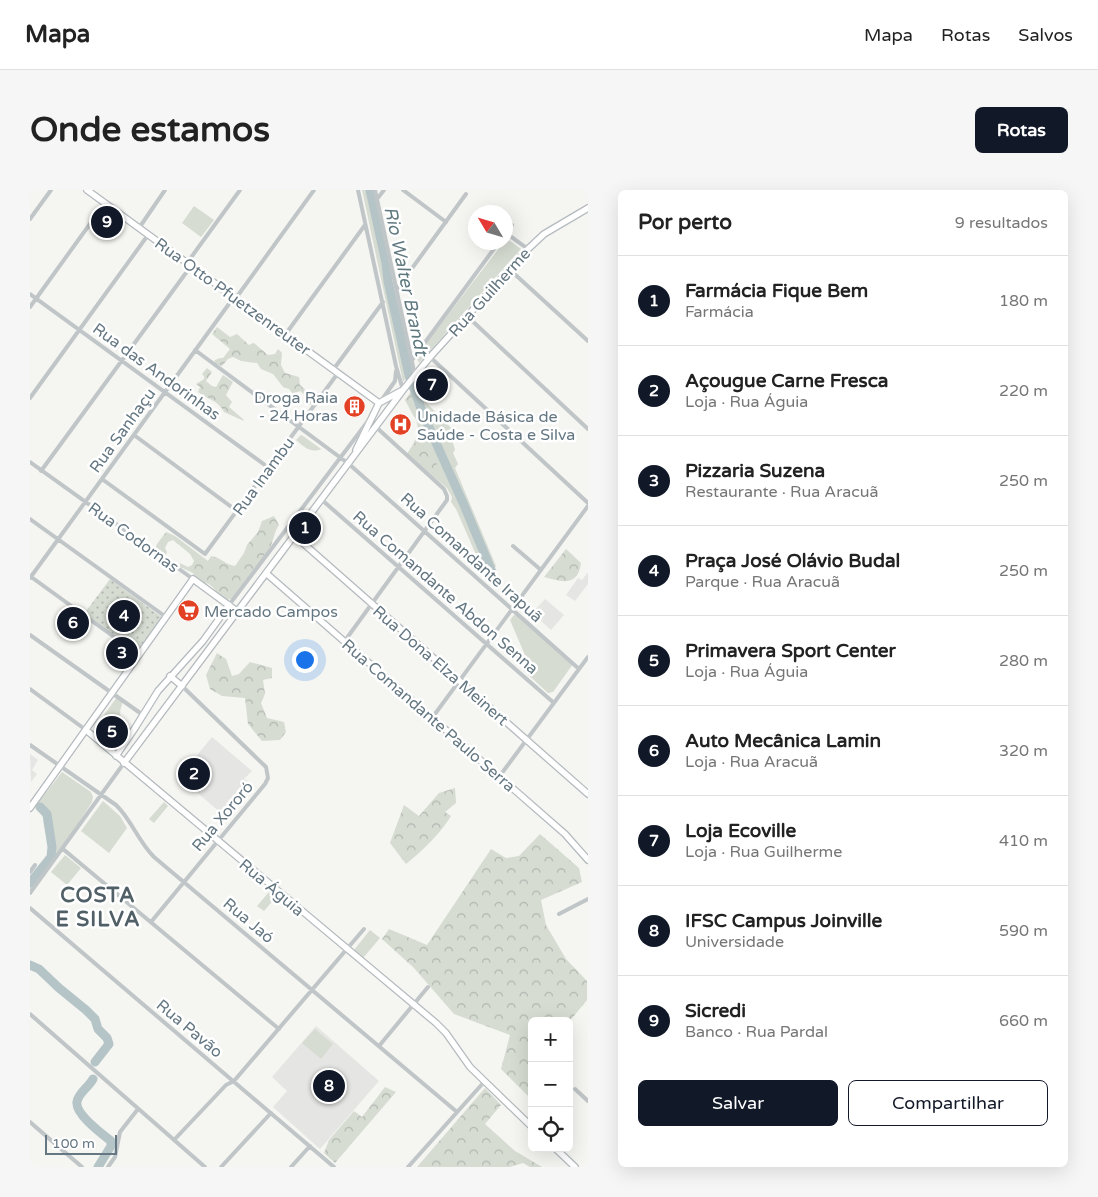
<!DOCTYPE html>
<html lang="pt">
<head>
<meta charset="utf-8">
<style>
  body { margin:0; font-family:"Varela Round",sans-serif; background:#f6f6f6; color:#222 }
  .controls { position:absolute; right:15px; bottom:15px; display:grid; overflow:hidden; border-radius:8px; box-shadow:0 5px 20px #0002 }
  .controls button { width:45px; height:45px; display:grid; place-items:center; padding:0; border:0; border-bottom:1px solid #e0e0e0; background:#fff; color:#222; font:25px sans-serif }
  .compass { position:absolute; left:438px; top:15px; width:45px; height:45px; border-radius:50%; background:#fff; box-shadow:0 5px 20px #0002; rotate:308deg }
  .scale { position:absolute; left:15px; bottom:12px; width:72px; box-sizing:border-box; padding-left:5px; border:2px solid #647782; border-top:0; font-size:14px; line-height:18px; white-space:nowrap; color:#647782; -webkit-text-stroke:4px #fff; paint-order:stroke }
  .you { position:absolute; left:274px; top:469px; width:18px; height:18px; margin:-12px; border:4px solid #fff; border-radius:50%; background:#1a73e8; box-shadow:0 0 0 8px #1a73e833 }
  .badge { display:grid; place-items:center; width:32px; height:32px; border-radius:50%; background:#111827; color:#fff; font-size:16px; font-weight:700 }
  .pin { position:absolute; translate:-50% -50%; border:2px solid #fff; box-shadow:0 1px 5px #0006 }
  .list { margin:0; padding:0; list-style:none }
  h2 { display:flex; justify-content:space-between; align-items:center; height:65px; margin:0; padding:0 20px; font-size:21px }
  h2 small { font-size:16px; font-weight:400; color:#767676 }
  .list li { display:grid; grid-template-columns:32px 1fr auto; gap:15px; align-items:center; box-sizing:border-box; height:90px; padding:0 20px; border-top:1px solid #e0e0e0 }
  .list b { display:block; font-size:19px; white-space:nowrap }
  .list p { margin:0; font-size:16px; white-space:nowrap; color:#767676 }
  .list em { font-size:16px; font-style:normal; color:#767676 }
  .actions { display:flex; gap:10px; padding:15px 20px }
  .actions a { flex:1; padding:11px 0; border:1px solid #111827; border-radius:8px; text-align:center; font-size:18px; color:#111827 }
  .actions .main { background:#111827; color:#fff }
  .icon { flex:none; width:28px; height:28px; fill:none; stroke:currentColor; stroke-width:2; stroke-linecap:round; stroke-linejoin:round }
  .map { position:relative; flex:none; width:558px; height:977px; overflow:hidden; border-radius:8px }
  header { display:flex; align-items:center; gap:30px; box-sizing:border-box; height:70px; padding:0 25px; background:#fff; border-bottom:1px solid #e0e0e0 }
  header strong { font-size:24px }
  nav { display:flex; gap:28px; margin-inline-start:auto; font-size:18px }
  .intro { display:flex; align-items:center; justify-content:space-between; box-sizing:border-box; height:120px; padding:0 30px }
  h1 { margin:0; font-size:35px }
  .button { padding:12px 22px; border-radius:8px; background:#111827; color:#fff; font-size:18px; font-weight:700 }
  main { display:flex; gap:30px; padding:0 30px }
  aside { flex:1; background:#fff; border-radius:8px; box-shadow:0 5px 20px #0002 }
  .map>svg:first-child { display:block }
  .built { fill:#e5e6e4 }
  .grass { fill:#d6dcd2 }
  .forest { fill:url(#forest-crowns) }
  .park { fill:url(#park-dots) }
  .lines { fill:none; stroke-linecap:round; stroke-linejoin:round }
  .river { stroke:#b5c4c6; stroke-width:9 }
  .secondary-casing { stroke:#b4babe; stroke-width:8 }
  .street { stroke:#c0c5c7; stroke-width:4 }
  .secondary { stroke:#fff; stroke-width:5.5 }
  .labels { text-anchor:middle; stroke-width:5; stroke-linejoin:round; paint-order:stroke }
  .street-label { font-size:16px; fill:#647782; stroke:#fff }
  .poi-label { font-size:16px; fill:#647782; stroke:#fff; text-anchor:start }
  .water-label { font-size:18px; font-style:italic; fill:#5f797f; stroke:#fff }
  .district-label { font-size:21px; font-weight:bold; letter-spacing:1px; fill:#515f67; stroke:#fff }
</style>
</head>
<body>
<header>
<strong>Mapa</strong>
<nav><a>Mapa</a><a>Rotas</a><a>Salvos</a></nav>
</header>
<div class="intro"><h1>Onde estamos</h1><a class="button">Rotas</a></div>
<main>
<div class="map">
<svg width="558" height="977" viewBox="0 0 558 977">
  <defs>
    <pattern id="forest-crowns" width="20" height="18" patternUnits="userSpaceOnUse" patternTransform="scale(1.25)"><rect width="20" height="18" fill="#d6dcd2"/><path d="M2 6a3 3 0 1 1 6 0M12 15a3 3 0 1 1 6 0" fill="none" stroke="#b1b7b0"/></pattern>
    <pattern id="park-dots" width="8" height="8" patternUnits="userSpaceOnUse" patternTransform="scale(1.25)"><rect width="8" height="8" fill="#d6dcd2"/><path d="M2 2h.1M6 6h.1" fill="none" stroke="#b1b7b0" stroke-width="1.8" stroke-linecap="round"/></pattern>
  </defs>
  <rect width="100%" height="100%" fill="#f5f5f1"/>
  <path class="built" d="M558 382V394L545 411 536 405 548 388 552 390Z
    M515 409 534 425 521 440 502 423Z
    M182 547 222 581 214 589 218 591 191 623 149 587Z
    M0 564 8 570 2 580 7 584 1 592Z
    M286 836 349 891 290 959 243 917 257 901 242 887Z"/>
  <path class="grass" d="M332 0H341L382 182 373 192Z
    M164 16 184 30 171 47 152 33Z
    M476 48 491 59 389 173 386 166 473 53 476 52Z
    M383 199 427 244 422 249 425 260 423 263 428 274 425 278 466 376 459 385 454 383 426 319 421 312 422 307 417 298 377 264C393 240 390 233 375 210Z
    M271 245 273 246 291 259C281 264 273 256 266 250Z
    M488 424 543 474 523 502 518 503 492 479 497 476 498 472 480 430 484 425Z
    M87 507 93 511C88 526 89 527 100 538L99 543 74 525Z
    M32 582 61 602 63 607 62 612 26 668 0 700C0 680 18 678 20 663 22 654 17 647 15 640 12 627 16 630 7 618L8 613Z
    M73 611 90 626 97 638 79 663 51 641Z
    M134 612 138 616 124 633 119 629Z
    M35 665 51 678 37 695 21 682Z
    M239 702 246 707 234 721 227 716Z
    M340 740 350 748 333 768 324 760Z
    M285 839 303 854 291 869 272 853Z"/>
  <path class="forest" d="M187 137 200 147 207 144 219 155 224 153 238 165 245 164 248 159 252 163 251 175 255 183 269 187 270 195 285 209 280 215 277 212 278 208 270 201 263 204 259 199 253 197 243 184 231 179 227 173 211 171 203 167 198 169 192 176 184 173 185 170 190 168H193L200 159 182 144Z
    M177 178 182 182 176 191 182 196 186 197 193 185 203 192 196 205 202 212 199 217 213 229 214 231 194 222C188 210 177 209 168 202L170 197 166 194 174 189V186L172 184Z
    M384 200 386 207 384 216 390 224 387 228 384 227 375 210Z
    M389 247C392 251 396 251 399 254 404 259 410 285 409 291L377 264Z
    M244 326 249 335C243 344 244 352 238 361 228 378 214 393 202 409 188 413 189 401 180 395 177 392 172 394 168 392L163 383 150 377V373L158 377 162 375 164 371 160 364 143 350 138 352 135 358 137 362 135 366 125 359 127 354 136 342 145 346 178 371 181 366C190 367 196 375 205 376L214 363 217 355 228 342 232 331Z
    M536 359 551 373C548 397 532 392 514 387Z
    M187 463 196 469 202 486 209 484 220 472 242 478V488L233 490 235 504 231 513 237 528 254 532 256 542 250 550 232 551 218 534 215 508 192 506 180 499 176 485Z
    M425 598 426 613 415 622 421 626C410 644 393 660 376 674L360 653 374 615 389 626 409 603Z
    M510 644 549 678 552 692 511 710 516 735 536 769 557 791V810L539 832V831H502V910L471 879 480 845 424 824 384 778 352 749 359 739 397 755 461 659 476 668 489 666Z
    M355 897 366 902 305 973 294 963 299 950 324 921 332 927Z
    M455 898 471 915 455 934 485 961 512 977H500L493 973 480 977H387Z"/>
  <path class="park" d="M80 389 133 428 108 463 54 424Z"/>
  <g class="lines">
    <path class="river" d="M340 0 356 73 358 91 379 185 393 224 434 315 462 382
      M0 693 21 667 22 657 17 624 10 617
      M0 775 9 779 29 798 56 820 65 829 68 839 77 848 79 854 65 872
      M63 889C59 897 48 903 47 912 45 924 72 944 81 951V956L68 977"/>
    <defs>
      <path id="secondary" d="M57 0 349 213
        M326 260 349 213 371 201
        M265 346 558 604
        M237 384 535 644 558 670
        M140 486 152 496
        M56 540 406 833 416 843 440 877 502 937
        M86 566 105 538 128 501 173 451 199 415
        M94 573 373 200 400 167 498 59 514 44 558 18
        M0 618 163 389 208 422
        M525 958 545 977"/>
    </defs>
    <use href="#secondary" class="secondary-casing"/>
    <path class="street" d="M328 0 366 176 373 200
      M345 0 385 186
      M373 0 416 32
      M347 9 354 0
      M0 29 21 0
      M109 38 135 0
      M476 43 498 59
      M476 44 482 35
      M157 73 210 0
      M479 79 558 151
      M367 99 436 4
      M0 104 239 278
      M206 108 284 0
      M0 117 75 13
      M437 126 558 239
      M255 145 335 35
      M165 160 319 274 549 479
      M400 167 558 313
      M382 170 469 52
      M303 180 353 112
      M0 208 118 45
      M351 211 365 191 366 181
      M104 245 207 321
      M0 272 163 389
      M11 281 161 76
      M72 289 175 364 308 183
      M292 310 524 513
      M0 329 136 427
      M483 356 511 380
      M0 386 109 465
      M0 388 204 107
      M199 415 338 231
      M0 445 113 525
      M314 452 417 310V306L414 299 346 237
      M0 499 56 540
      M402 528 558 316
      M0 555 86 615C101 629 108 651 124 667L427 922
      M469 587 558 467
      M33 659 249 839
      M0 682 5 675
      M0 703 94 573
      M0 718 304 977
      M529 724 558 709
      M121 732 235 594 238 588 236 577 152 496
      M0 824 175 977
      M349 856 398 797
      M545 899 558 911
      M0 932 52 977
      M144 950 196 895 204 891 334 739
      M78 977 85 967 90 942 108 919
      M191 977 241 923
      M261 977 280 956
      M378 977 454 892"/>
    <use href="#secondary" class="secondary"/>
  </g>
  <defs>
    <symbol id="building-disc" viewBox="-11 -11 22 22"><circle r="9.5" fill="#e34123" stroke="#fff"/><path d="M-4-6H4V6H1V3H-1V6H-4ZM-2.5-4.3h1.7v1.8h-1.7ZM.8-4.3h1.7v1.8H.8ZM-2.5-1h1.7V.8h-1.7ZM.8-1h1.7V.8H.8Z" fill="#fff"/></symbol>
    <symbol id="hospital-disc" viewBox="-11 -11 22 22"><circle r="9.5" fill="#e34123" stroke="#fff"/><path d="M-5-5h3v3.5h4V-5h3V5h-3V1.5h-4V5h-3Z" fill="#fff"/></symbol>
    <symbol id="supermarket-disc" viewBox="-11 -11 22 22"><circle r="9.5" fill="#e34123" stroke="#fff"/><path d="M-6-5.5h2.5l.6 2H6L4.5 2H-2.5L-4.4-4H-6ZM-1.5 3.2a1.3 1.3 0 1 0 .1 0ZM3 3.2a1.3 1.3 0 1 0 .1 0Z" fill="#fff"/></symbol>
  </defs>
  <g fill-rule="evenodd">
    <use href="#building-disc" x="312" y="204" width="25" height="25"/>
    <use href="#hospital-disc" x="358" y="222" width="25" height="25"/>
    <use href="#supermarket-disc" x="146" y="408" width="25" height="25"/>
  </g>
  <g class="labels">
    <g class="street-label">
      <text transform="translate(459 102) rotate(-48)" y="6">Rua Guilherme</text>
      <text transform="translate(203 106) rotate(36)" y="6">Rua Otto Pfuetzenreuter</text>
      <text transform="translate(127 181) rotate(36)" y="6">Rua das Andorinhas</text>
      <text transform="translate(92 240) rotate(-54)" y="6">Rua Sanhaçu</text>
      <text transform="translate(233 286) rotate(-54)" y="6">Rua Inambu</text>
      <text transform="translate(104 347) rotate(36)" y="6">Rua Codornas</text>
      <text transform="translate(442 367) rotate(42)" y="6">Rua Comandante Irapuã</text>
      <text transform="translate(416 402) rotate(41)" y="6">Rua Comandante Abdon Senna</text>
      <text transform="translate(411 475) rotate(41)" y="6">Rua Dona Elza Meinert</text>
      <text transform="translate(399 525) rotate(41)" y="6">Rua Comandante Paulo Serra</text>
      <text transform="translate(192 626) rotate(-50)" y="6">Rua Xororó</text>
      <text transform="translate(242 697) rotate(40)" y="6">Rua Águia</text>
      <text transform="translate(219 730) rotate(40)" y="6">Rua Jaó</text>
      <text transform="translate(160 838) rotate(40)" y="6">Rua Pavão</text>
    </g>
    <g class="poi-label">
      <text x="308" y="213" text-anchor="end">Droga Raia<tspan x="308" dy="18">- 24 Horas</tspan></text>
      <text x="387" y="232">Unidade Básica de<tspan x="387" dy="18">Saúde - Costa e Silva</tspan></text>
      <text x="174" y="427">Mercado Campos</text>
    </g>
    <g class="water-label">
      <text transform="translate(376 91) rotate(78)" y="6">Rio Walter Brandt</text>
    </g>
    <g class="district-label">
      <text x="68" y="712">COSTA<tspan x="68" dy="24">E SILVA</tspan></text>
    </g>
  </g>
</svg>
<div class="controls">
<button>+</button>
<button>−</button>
<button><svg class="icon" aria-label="locate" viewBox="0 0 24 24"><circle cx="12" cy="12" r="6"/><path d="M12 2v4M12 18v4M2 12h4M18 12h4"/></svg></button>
</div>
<svg class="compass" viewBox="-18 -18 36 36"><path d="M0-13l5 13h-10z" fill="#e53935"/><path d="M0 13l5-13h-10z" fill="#767676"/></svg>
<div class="scale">100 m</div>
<div class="you"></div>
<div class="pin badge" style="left:275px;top:338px">1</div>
<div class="pin badge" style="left:164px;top:584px">2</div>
<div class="pin badge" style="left:92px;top:463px">3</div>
<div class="pin badge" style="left:94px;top:426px">4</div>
<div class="pin badge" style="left:82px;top:542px">5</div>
<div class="pin badge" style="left:43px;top:433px">6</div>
<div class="pin badge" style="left:402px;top:195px">7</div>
<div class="pin badge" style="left:299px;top:896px">8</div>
<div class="pin badge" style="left:77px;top:32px">9</div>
</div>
<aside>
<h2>Por perto<small>9 resultados</small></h2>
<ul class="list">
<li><span class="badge">1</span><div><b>Farmácia Fique Bem</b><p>Farmácia</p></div><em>180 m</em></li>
<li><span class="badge">2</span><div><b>Açougue Carne Fresca</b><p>Loja · Rua Águia</p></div><em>220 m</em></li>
<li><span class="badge">3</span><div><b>Pizzaria Suzena</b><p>Restaurante · Rua Aracuã</p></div><em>250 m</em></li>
<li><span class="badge">4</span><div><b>Praça José Olávio Budal</b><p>Parque · Rua Aracuã</p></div><em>250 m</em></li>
<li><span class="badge">5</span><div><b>Primavera Sport Center</b><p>Loja · Rua Águia</p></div><em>280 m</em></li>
<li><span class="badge">6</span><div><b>Auto Mecânica Lamin</b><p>Loja · Rua Aracuã</p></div><em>320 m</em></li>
<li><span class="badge">7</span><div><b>Loja Ecoville</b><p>Loja · Rua Guilherme</p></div><em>410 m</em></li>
<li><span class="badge">8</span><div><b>IFSC Campus Joinville</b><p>Universidade</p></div><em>590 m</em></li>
<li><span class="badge">9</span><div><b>Sicredi</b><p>Banco · Rua Pardal</p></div><em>660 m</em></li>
</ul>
<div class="actions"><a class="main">Salvar</a><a>Compartilhar</a></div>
</aside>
</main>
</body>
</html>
